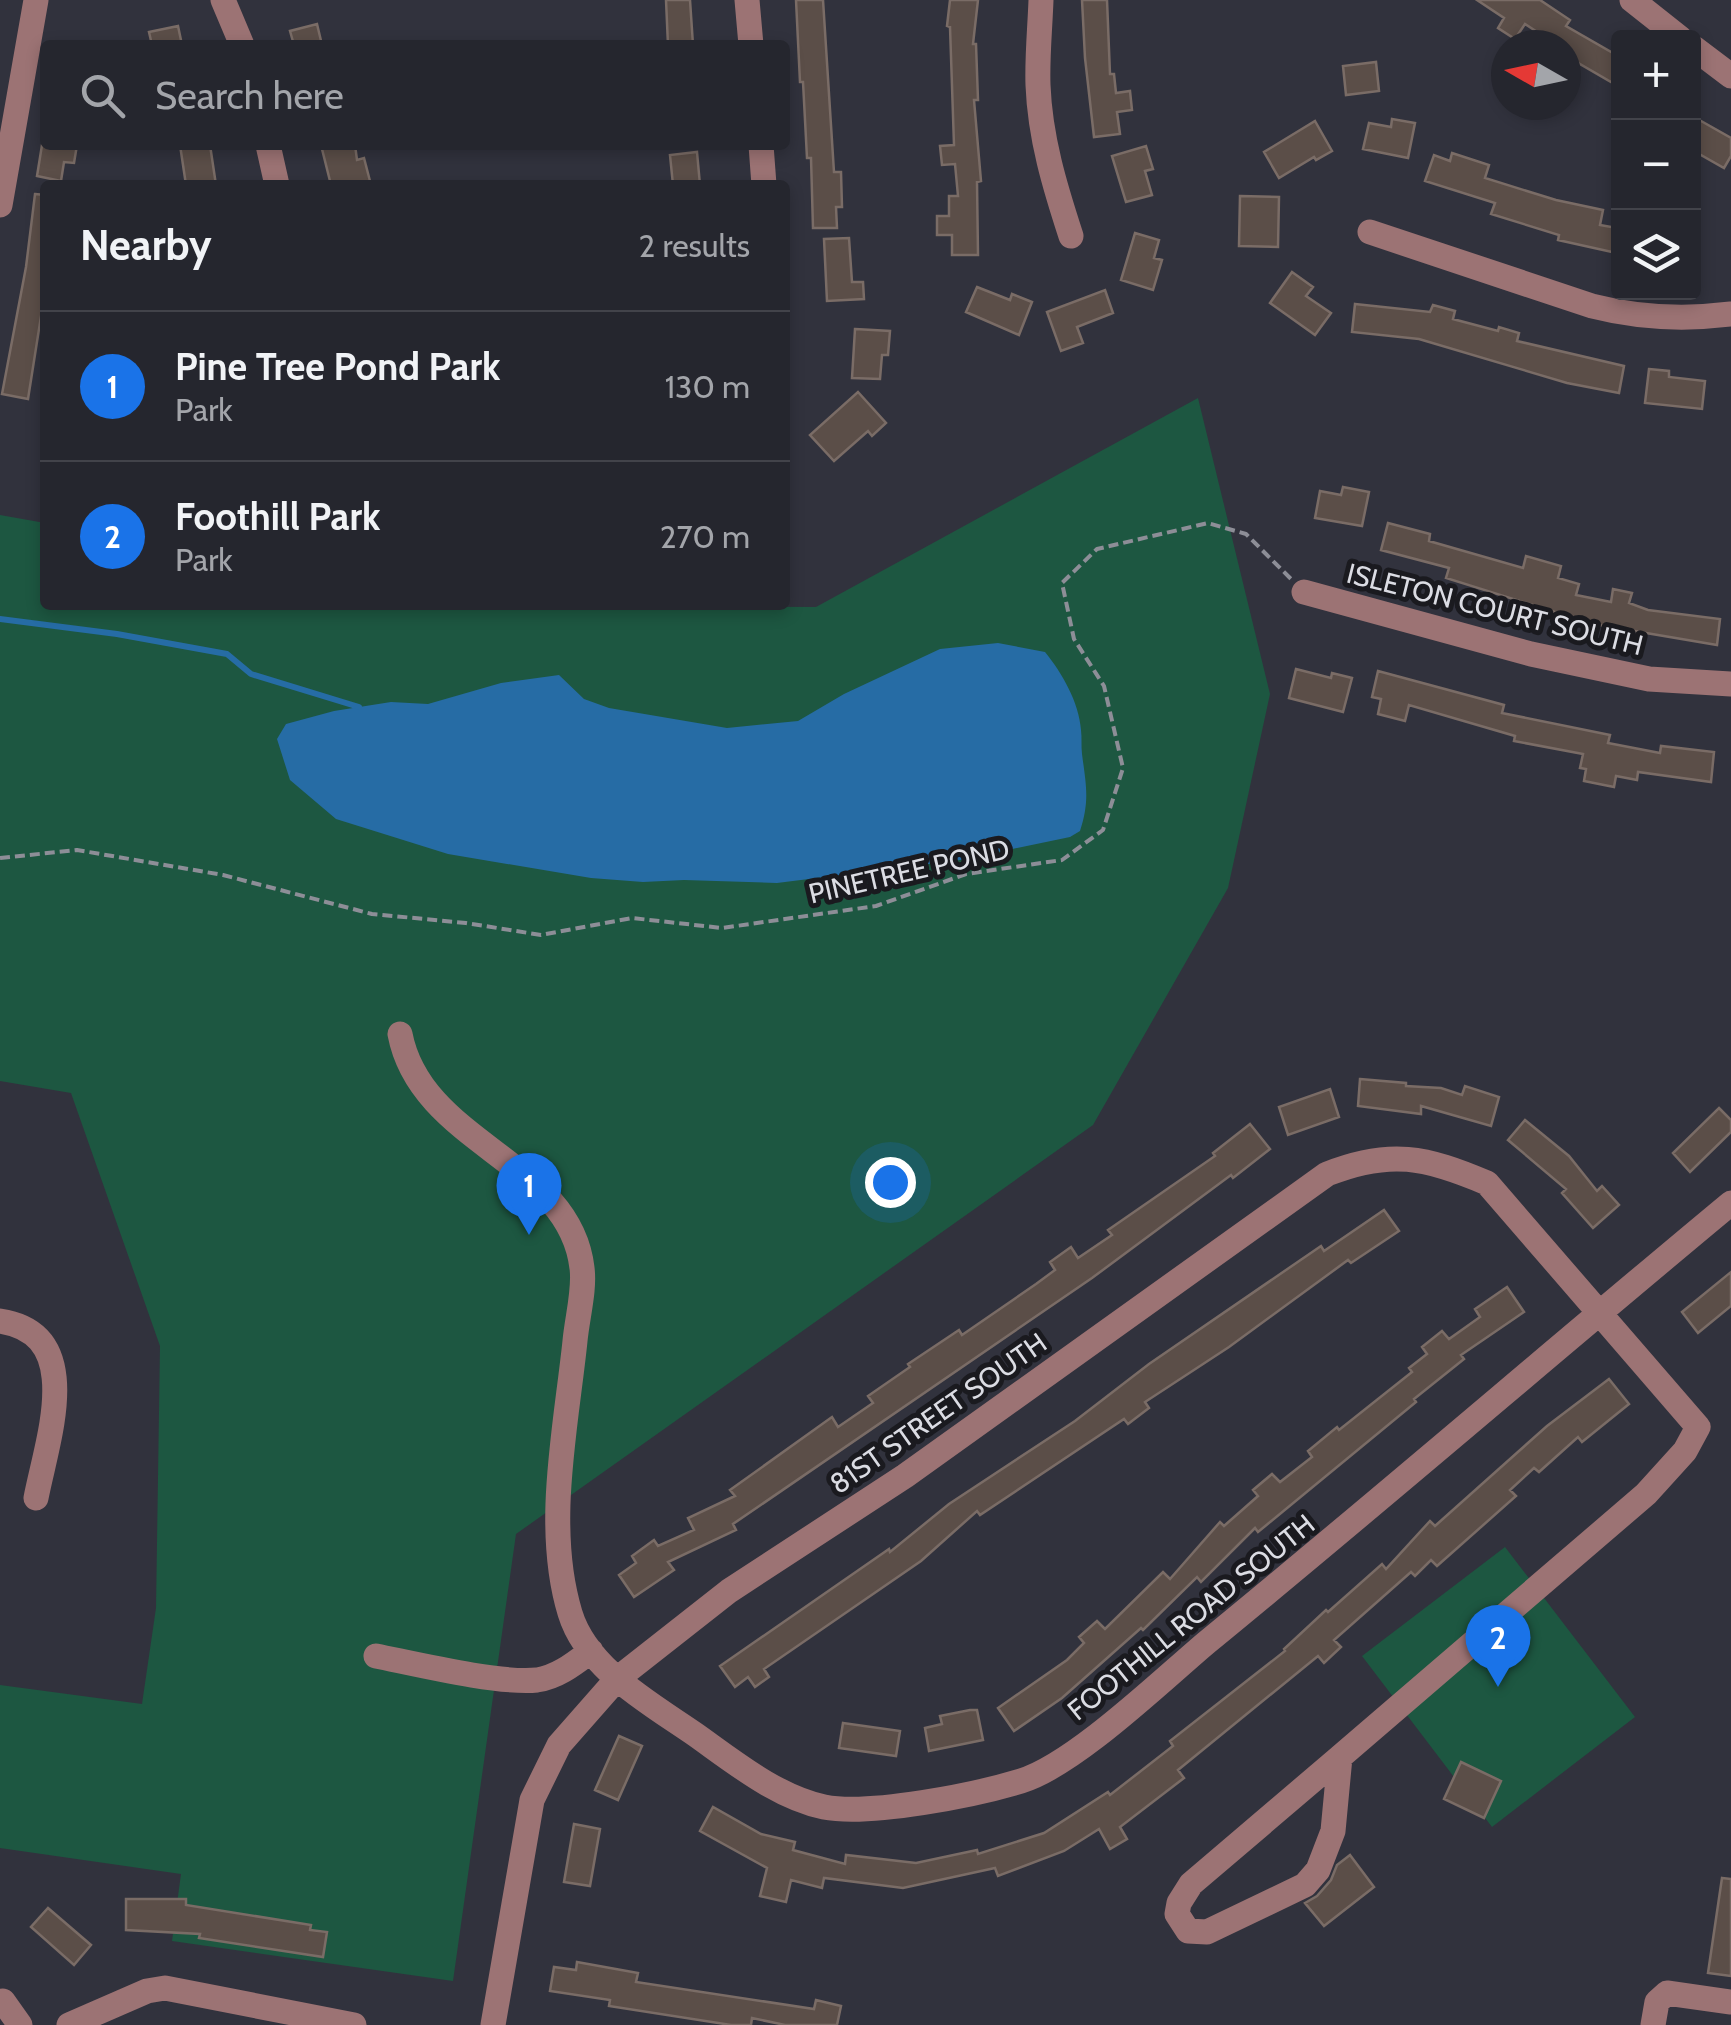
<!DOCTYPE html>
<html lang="en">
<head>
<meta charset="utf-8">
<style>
  body { margin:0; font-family:Cabin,sans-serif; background:#31323a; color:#f1f3f6 }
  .controls { position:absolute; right:30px; top:30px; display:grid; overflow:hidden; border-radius:10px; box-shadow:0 5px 15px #0003 }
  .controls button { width:90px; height:90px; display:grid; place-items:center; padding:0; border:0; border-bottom:2px solid #42434a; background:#25262e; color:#f1f3f6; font:50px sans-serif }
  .compass { position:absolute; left:1491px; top:30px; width:90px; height:90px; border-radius:50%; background:#25262e; box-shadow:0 5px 15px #0003; rotate:279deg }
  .you { position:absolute; left:890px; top:1182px; width:35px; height:35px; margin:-25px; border:8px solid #fff; border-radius:50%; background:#1a73e8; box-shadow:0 0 0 15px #1a73e833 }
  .badge { display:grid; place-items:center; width:65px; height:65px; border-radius:50%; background:#1a73e8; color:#fff; font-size:32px; font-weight:700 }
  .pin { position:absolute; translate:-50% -82px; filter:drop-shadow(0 2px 5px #0008) }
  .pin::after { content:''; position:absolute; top:52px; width:35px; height:30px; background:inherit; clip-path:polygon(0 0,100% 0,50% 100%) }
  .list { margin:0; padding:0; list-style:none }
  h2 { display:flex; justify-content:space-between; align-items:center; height:130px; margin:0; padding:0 40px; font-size:42px }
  h2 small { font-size:32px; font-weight:400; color:#a3a5aa }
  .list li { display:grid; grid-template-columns:65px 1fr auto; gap:30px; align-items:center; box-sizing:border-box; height:150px; padding:0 40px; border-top:2px solid #42434a }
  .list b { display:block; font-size:38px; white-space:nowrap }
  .list p { margin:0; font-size:32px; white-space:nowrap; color:#a3a5aa }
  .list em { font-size:32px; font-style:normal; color:#a3a5aa }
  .icon { flex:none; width:55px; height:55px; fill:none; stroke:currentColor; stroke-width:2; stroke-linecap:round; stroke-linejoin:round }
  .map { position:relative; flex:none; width:1731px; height:2025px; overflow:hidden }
  .search { position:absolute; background:#25262e; box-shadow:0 5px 15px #0003; left:40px; top:40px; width:750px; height:110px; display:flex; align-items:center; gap:25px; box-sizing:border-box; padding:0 35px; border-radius:10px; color:#a3a5aa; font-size:38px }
  .panel { position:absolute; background:#25262e; box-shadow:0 5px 15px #0003; left:40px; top:180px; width:750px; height:430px; border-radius:10px }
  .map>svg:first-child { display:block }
  .green { fill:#1d5741 }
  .water { fill:#266ca5 }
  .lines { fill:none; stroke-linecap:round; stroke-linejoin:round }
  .stream { stroke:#266ca5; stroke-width:6 }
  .building { fill:#5b4e48; stroke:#7a6c66; stroke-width:2.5 }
  .path { stroke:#8d8e97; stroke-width:4; stroke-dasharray:10 5; stroke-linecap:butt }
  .minor { stroke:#9c7374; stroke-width:25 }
  .labels { text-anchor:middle; stroke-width:10; stroke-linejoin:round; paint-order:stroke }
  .street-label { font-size:28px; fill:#dbdce3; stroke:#1a1a1f }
</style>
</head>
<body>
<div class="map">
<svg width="1731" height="2025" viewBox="0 0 1731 2025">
  <rect width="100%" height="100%" fill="#31323d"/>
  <path class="green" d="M1198 398 1270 694 1228 888 1093 1125 516 1534 453 1981 172 1941 181 1874 0 1848V1685L142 1704 156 1608 160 1346 71 1093 0 1081V515L45 523V605L816 607Z
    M1505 1547 1635 1717 1492 1827 1362 1656Z"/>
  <path class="water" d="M998 643 1045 652C1062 673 1079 702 1081 730 1082 738 1081 746 1082 754 1086 785 1090 800 1080 831L1070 837 960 860 777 883 684 880 643 882 591 878 448 854 336 819 290 780 277 739 286 724 334 711 391 702 428 704 501 683 559 675 584 699 609 708 727 728 798 721 844 694 940 649Z"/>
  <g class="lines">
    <path class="stream" d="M0 619 117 634 227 654 251 674 359 707"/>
  </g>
  <path class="building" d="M666 0H690L693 45H668Z
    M796 0H823L834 172H841L842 207H836L837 228H813L811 158H807L803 82H800Z
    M950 0H978L973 44H976L978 100H974L981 181 977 182 978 255H952V235H937V216H949V196H958L955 164 942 165 940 146 954 145 950 27 947 26Z
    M1082 0H1107L1110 74H1114L1116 93 1130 91 1132 110 1117 112 1120 134 1094 137 1085 58Z
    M1477 0H1540L1570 20 1566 26 1618 56V86L1568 57 1570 54 1566 45H1557L1525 24 1515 39 1498 28 1504 18Z
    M317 24 322 45H294L290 31Z
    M178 26 182 45H152L149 32Z
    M1376 62 1379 91 1346 95 1343 66Z
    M1694 117 1731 138V156L1724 168 1694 151Z
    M1392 119 1415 123 1408 158 1363 149 1369 123 1391 127Z
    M1315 121 1332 151 1316 160 1314 157 1279 178 1264 152Z
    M42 145H77L74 163 64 162 61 181 37 176Z
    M180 145H210L216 185H186Z
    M321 145H355L357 160 364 158 371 185H331Z
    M1146 146 1153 169 1145 171 1152 195 1126 202 1112 156Z
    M697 152 700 185H673L670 155Z
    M1452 153 1489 165 1485 178 1556 200 1603 210 1600 225 1617 228 1612 252 1558 240 1559 235 1491 214 1495 203 1425 181 1434 155 1450 161Z
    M35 194 45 195V291L28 399 2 394 26 267Z
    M1240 196 1279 197 1278 247 1239 246Z
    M1135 233 1159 240 1154 258 1162 260 1153 290 1121 280Z
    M849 238 852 282H863L864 299 827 301 824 239Z
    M1292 272 1313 287 1306 296 1331 313 1315 335 1270 303Z
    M977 287 1010 300 1012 294 1032 302 1019 335 966 312Z
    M1105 290 1113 313 1077 327 1083 343 1061 351 1047 312Z
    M1355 304 1430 312 1433 305 1455 311 1453 319 1498 331 1499 327 1519 333 1517 341 1624 366 1619 393 1567 383 1419 339 1352 332Z
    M855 329 890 331 888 355H882L880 379 852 378Z
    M1649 369 1669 371V377L1705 381 1702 409 1645 403Z
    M858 392 886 423 872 436 868 431 834 461 810 435Z
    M1343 487 1369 492 1362 526 1315 518 1320 491 1341 495Z
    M1388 523 1430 534 1429 541 1523 568 1526 556 1561 566 1558 578 1579 584 1576 595 1611 602 1613 589 1632 593 1629 603 1648 610 1720 619 1717 645 1593 624 1446 578 1449 568 1381 550Z
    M1296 669 1331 678 1332 673 1352 678 1343 712 1289 698Z
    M1378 671 1504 705 1502 713 1610 735 1608 743 1660 753 1661 746 1714 752 1711 782 1638 772 1637 780 1616 776 1614 787 1584 781 1586 769 1580 768 1583 754 1514 741 1515 736 1409 705 1405 721 1378 714 1381 699 1372 697Z
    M1360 1079 1406 1083V1086L1441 1088 1462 1095 1465 1086 1499 1097 1491 1126 1421 1106V1114L1358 1106Z
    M1330 1089 1339 1117 1288 1135 1279 1107Z
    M1719 1108 1731 1120V1132L1690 1172 1673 1153Z
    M1525 1120 1569 1156 1597 1191 1602 1186 1619 1205 1593 1228 1562 1193 1566 1189 1508 1140Z
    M1250 1124 1270 1149 1233 1178 1231 1175 1092 1278 733 1524 736 1530 668 1562 674 1570 634 1597 619 1575 636 1563 632 1556 654 1540 658 1546 694 1530 688 1518 735 1496 730 1490 832 1417 838 1427 873 1403 868 1396 910 1367 908 1364 959 1330 962 1335 1036 1284 1055 1270 1050 1262 1071 1247 1078 1258 1112 1235 1108 1230 1215 1156 1213 1153Z
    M1384 1210 1399 1231 1351 1263 1348 1260 1229 1347 1145 1402 1149 1408 1128 1424 1124 1419 980 1515 977 1511 921 1561 764 1669 769 1677 755 1687 748 1677 735 1687 720 1666 889 1549 890 1552 949 1504 1075 1421 1149 1364 1321 1246 1324 1251Z
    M1731 1272V1306L1698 1333 1682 1312Z
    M1507 1287 1524 1312 1461 1355 1464 1359 1414 1399 1416 1402 1258 1532 1255 1528 1201 1582 1197 1577 1143 1630 1141 1628 1062 1698 1014 1731 998 1708 1067 1660 1084 1643 1079 1637 1097 1621 1105 1629 1163 1572 1170 1579 1220 1522 1224 1526 1258 1496 1253 1490 1272 1474 1280 1482 1312 1457 1308 1451 1337 1427 1339 1430 1412 1372 1409 1368 1427 1354 1422 1347 1442 1331 1449 1339 1480 1317 1475 1309Z
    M1609 1379 1629 1404 1582 1442 1578 1437 1539 1472 1534 1468 1510 1490 1516 1496 1437 1566 1431 1560 1415 1576 1411 1572 1334 1640 1341 1647 1324 1663 1318 1656 1178 1770 1184 1778 1120 1827 1127 1839 1110 1849 1099 1829 1064 1851 998 1876 995 1868 903 1888 824 1878 822 1888 791 1880 786 1902 760 1896 767 1868 700 1831 713 1807 761 1834 795 1842 793 1850 845 1864 846 1855 916 1863 977 1850 978 1854 1044 1833 1108 1792 1110 1795 1173 1746 1170 1741 1285 1651 1284 1649 1326 1610 1328 1612 1382 1564 1386 1569 1430 1521 1435 1526 1547 1426Z
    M970 1710H977L983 1740 929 1751 925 1728 942 1724 940 1716Z
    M843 1723 900 1731 896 1756 839 1748Z
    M619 1736 642 1746 618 1800 595 1790Z
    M1461 1762 1501 1781 1484 1818 1444 1799Z
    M574 1824 600 1829 590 1886 564 1882Z
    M1350 1855 1374 1887 1324 1926 1305 1903 1317 1896 1331 1880 1337 1865Z
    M1722 1878 1731 1879V1976L1708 1973Z
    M126 1899H186V1905L311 1925 310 1930 327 1932 323 1957 199 1938 200 1934 126 1930Z
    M48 1908 91 1945 74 1965 31 1927Z
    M577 1962 638 1973 636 1982 814 2009 816 2000 841 2006 837 2025H785L752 2018 751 2025H731L609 2006 610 2000 550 1991 554 1967 576 1970Z"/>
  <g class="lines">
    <path class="path" d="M0 858 77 850 223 875 372 914 466 923 541 935 632 918 722 928 876 906 966 874 1062 860 1103 830 1123 768 1104 686 1074 639 1062 583 1097 549 1208 523 1246 534 1291 579"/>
    <path class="minor" d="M223 0 242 45
      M747 0 751 45
      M1041 0C1040 28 1037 57 1038 85 1040 138 1055 187 1071 236
      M1632 0 1680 38
      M1694 48 1731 76
      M268 145 277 185
      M761 145 764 185
      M0 205 36 0
      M1370 232 1592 306C1639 318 1683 320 1731 314
      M1304 592 1531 654 1649 679 1731 684
      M400 1034C421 1144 570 1161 582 1268 585 1290 577 1318 575 1341 566 1428 544 1527 570 1613 587 1669 650 1703 696 1735 734 1762 777 1797 824 1807 870 1816 975 1795 1021 1781 1074 1765 1161 1681 1206 1643 1383 1498 1555 1349 1731 1203
      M0 1321C87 1334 47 1440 36 1498
      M376 1656C416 1664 499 1684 537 1680 558 1677 575 1663 591 1651
      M1340 1757 1333 1831 1318 1870 1305 1885 1207 1932 1188 1931 1177 1914 1179 1903 1191 1884Z
      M3 2001 20 2025
      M69 2025 147 1991 165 1988 354 2025
      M493 2025 532 1800 559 1745 617 1679 729 1591 905 1476 1327 1174C1390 1149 1426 1157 1487 1183L1698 1427 1685 1451 1646 1494 1340 1757
      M1653 2025 1657 2002 1667 1993 1731 2002"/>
  </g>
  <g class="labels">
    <g class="street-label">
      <text transform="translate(1495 609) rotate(14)" y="10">ISLETON COURT SOUTH</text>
      <text transform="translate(909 871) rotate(-13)" y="10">PINETREE POND</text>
      <text transform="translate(938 1413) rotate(-35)" y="10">81ST STREET SOUTH</text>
      <text transform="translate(1191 1617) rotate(-39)" y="10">FOOTHILL ROAD SOUTH</text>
    </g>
  </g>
</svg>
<div class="controls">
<button>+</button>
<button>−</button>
<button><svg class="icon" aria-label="layers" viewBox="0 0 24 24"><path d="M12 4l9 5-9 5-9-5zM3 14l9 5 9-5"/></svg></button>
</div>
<svg class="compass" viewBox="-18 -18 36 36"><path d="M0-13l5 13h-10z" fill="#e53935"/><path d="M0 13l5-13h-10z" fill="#a3a5aa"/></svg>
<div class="you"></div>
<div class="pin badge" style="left:529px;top:1235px">1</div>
<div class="pin badge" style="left:1498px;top:1687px">2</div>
<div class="search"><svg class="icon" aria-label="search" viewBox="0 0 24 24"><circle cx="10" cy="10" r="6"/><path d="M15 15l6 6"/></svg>Search here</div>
<section class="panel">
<h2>Nearby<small>2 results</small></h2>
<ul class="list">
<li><span class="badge">1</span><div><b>Pine Tree Pond Park</b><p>Park</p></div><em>130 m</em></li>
<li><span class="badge">2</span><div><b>Foothill Park</b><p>Park</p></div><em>270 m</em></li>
</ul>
</section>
</div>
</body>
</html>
